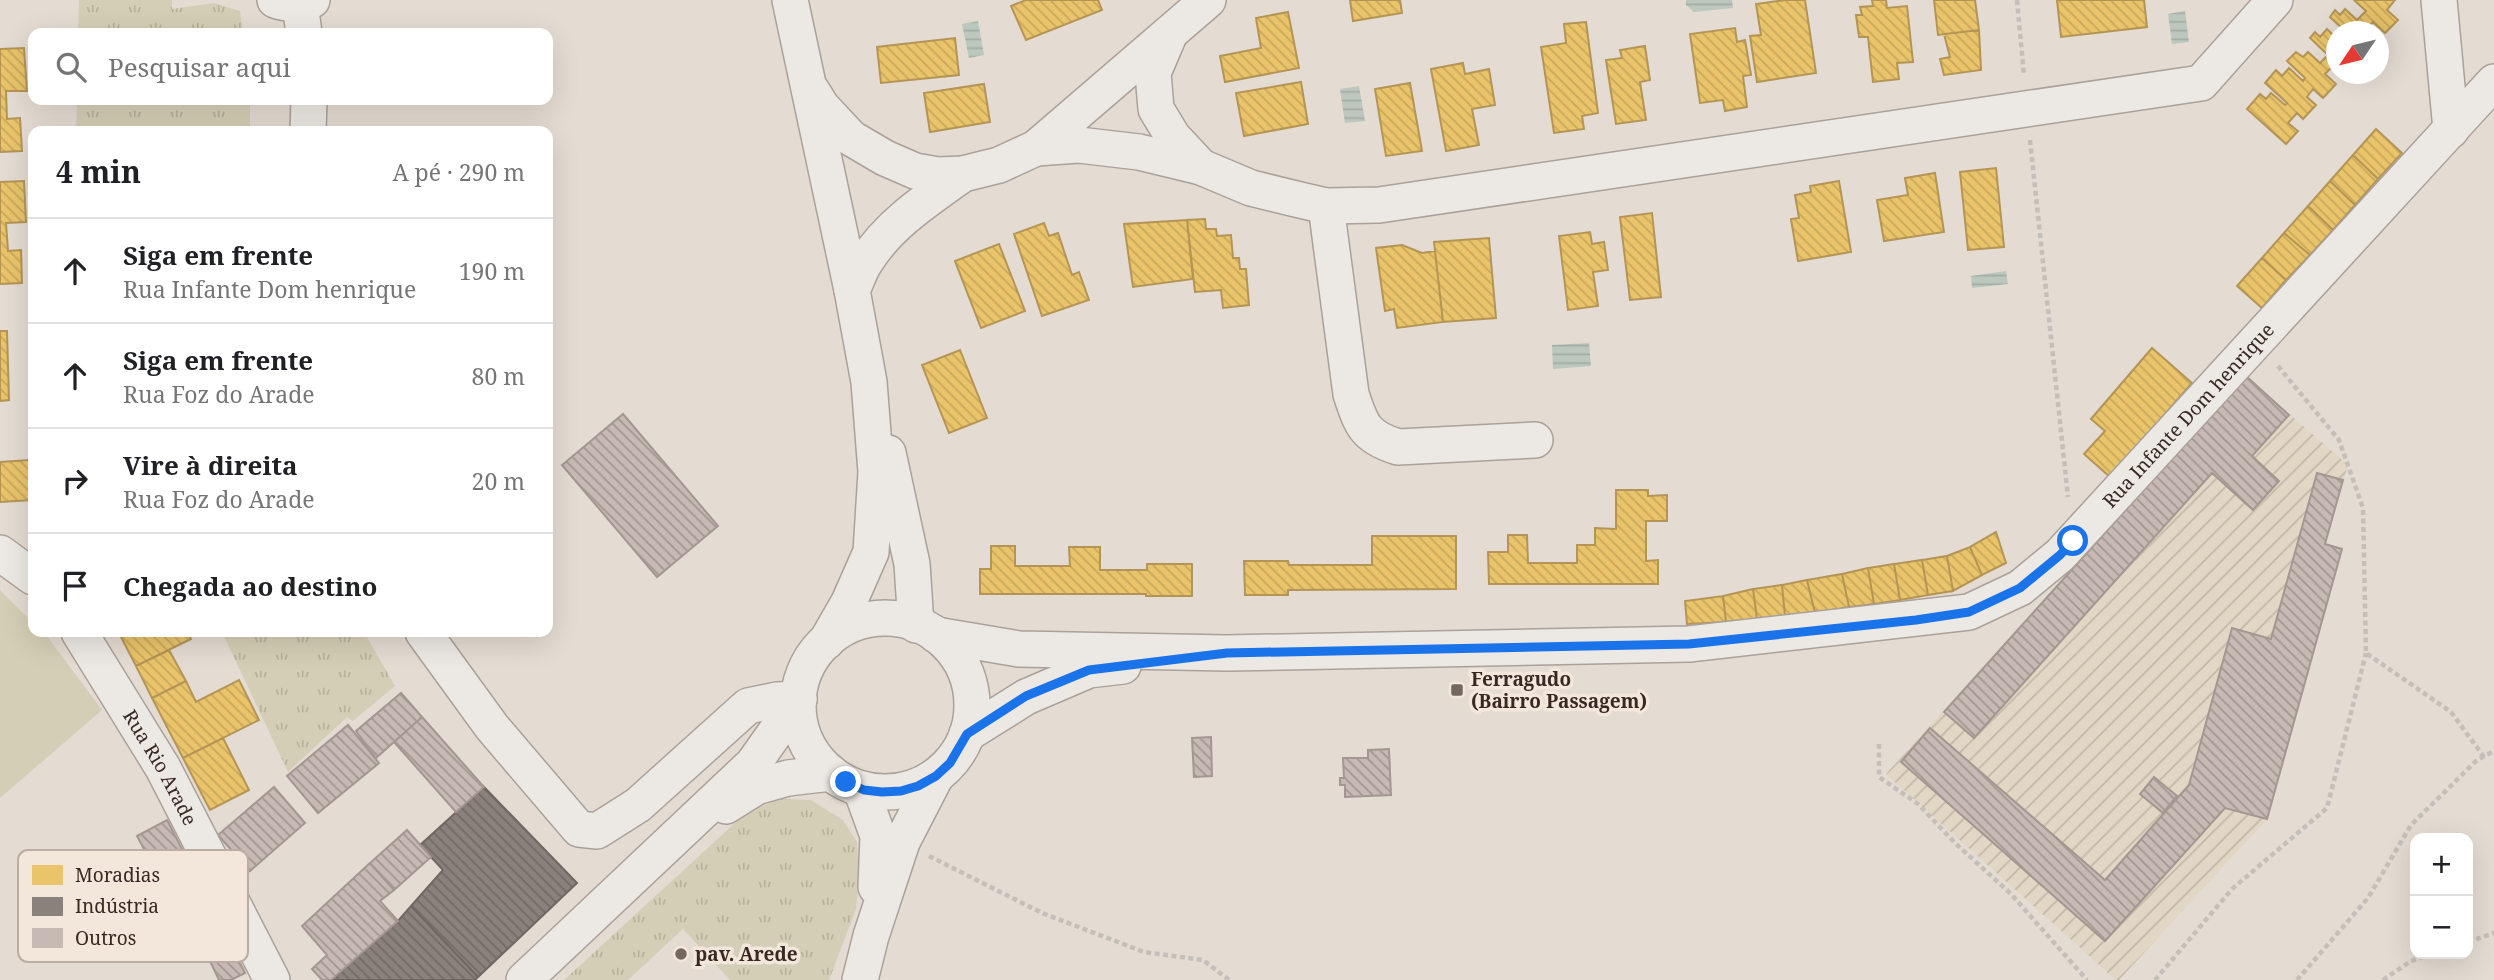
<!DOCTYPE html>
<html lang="pt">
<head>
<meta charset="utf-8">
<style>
  body { margin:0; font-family:"Noto Serif",serif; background:#f6f6f6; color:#202124 }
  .controls { position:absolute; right:21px; bottom:21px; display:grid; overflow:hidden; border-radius:14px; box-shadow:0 7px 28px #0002 }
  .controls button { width:63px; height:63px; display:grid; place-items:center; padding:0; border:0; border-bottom:2px solid #e0e0e0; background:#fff; color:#202124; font:35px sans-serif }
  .compass { position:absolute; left:2326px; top:21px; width:63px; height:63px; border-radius:50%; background:#fff; box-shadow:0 7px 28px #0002; rotate:235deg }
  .stop { position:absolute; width:21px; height:21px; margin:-16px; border:5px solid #1a73e8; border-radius:50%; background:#fff }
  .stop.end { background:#1a73e8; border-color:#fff; box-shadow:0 2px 7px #0008 }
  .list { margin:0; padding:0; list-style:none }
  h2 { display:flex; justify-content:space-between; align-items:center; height:91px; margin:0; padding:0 28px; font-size:30px }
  h2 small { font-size:23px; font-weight:400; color:#757577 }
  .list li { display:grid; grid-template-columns:46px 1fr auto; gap:21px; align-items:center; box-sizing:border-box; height:105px; padding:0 28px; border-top:2px solid #e0e0e0 }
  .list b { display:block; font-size:26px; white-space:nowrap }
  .list p { margin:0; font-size:23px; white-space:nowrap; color:#757577 }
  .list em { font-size:23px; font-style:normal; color:#757577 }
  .icon { flex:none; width:38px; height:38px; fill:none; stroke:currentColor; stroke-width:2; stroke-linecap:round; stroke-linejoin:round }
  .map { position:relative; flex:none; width:2494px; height:980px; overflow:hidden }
  .search { position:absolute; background:#fff; box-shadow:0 7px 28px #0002; left:28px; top:28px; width:525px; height:77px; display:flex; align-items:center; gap:18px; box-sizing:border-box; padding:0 24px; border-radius:14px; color:#757577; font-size:26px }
  .panel { position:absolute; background:#fff; box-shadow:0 7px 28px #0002; left:28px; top:126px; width:525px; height:511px; border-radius:14px }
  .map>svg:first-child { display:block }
  .farmland { fill:url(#farmland-furrows) }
  .grass { fill:url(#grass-tufts) }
  .park { fill:#d5ceb6 }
  .water { fill:url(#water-rules) }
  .homes { fill:url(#homes-back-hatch); stroke:#b49555; stroke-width:2 }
  .industry { fill:url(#industry-back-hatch); stroke:#716661; stroke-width:2 }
  .building { fill:url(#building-back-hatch); stroke:#a49791; stroke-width:2 }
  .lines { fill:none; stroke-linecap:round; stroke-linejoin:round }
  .minor-casing { stroke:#aaa19a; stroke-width:38 }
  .path { stroke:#c5bfb9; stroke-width:4.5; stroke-dasharray:5 3.5; stroke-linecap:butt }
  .minor { stroke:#ece8e3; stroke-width:35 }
  .route { stroke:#1a73e8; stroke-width:9 }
  .poi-dot { fill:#746760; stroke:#f3e6da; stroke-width:2.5 }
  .labels { text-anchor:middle; stroke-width:7; stroke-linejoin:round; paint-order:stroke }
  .street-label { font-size:19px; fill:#382823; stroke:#f3e6da }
  .poi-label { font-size:19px; font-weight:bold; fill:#382823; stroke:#f3e6da; text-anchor:start }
  .key { fill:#f3e6da; stroke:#bbada3; stroke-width:2 }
  .key-label { font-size:19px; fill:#382823 }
</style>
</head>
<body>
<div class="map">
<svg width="2494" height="980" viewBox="0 0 2494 980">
  <defs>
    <pattern id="farmland-furrows" width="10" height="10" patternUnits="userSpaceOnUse" patternTransform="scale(1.75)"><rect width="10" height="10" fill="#e2d6c4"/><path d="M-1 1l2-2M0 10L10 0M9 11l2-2" fill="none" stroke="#c3b8a8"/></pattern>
    <pattern id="grass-tufts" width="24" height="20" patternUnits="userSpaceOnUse" patternTransform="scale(1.75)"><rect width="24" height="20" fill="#d5ceb6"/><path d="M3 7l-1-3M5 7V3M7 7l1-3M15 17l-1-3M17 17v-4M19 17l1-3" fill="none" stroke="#b8b19c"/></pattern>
    <pattern id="water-rules" width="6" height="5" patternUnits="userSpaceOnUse" patternTransform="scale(1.75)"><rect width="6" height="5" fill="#bcc8be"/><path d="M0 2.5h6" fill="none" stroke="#a2aca3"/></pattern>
    <pattern id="homes-back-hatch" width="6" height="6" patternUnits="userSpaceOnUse" patternTransform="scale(1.75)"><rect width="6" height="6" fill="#e9c46a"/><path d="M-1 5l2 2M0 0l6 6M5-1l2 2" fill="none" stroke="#c9a85c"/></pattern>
    <pattern id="industry-back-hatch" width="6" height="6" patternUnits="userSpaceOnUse" patternTransform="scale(1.75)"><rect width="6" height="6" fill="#8a817c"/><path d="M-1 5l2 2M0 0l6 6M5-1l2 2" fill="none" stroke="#726a65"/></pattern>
    <pattern id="building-back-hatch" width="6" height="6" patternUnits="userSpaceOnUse" patternTransform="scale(1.75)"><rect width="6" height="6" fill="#c7b9b3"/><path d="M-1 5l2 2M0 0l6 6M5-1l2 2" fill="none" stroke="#a39691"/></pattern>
  </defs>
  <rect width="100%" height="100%" fill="#e4dbd2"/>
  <path class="farmland" d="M2246 376 2348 465 2325 544 2342 549 2267 819 2119 980H2116L1886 774Z"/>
  <path class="grass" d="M79 0H172V9L214 3 240 11 243 33H78Z
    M77 100H250V131H76Z
    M222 632H364L395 686 353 721 347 717 288 772Z
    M782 799 811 800 843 820 857 842 859 878 856 909 829 980H730L683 929 628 980H564L748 811Z"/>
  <path class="park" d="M0 590 33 623V632H42L49 639 102 710 0 798Z"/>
  <path class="water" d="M1686 0H1732L1733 8 1694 12 1686 5Z
    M2185 11 2189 42 2172 44 2168 14Z
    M978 21 984 55 969 58 962 24Z
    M1359 86 1365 121 1345 123 1340 89Z
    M2006 271 2008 284 1972 288 1971 276Z
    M1589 343 1591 366 1553 369 1552 345Z"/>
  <path class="homes" d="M1026 0H1098L1102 10 1026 40 1011 6Z
    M1350 0H1400L1402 13 1353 21Z
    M1785 0H1805L1816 73 1757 82 1750 36 1761 35 1756 4Z
    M1872 0H1886L1887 8 1907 6 1913 62 1897 63 1899 79 1873 82 1868 37H1859L1856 15H1862L1860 7 1873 6Z
    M1934 0H1975L1979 30 1938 35Z
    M2057 0H2144L2147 27 2061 37Z
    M2354 0H2395L2387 10 2398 20 2385 33 2373 22 2366 30 2369 32H2346L2330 17 2335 10 2340 15 2345 9 2357 20 2366 11Z
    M1288 12 1299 68 1225 82 1220 56 1261 48 1256 18Z
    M1586 22 1598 113 1582 116 1584 129 1554 133 1541 47 1566 43 1564 24Z
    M1735 28 1737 42 1745 40 1751 75 1743 76 1747 107 1725 111 1723 100 1700 103 1690 34Z
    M2327 29 2336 38V69L2333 66 2325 74 2336 84 2323 98 2313 89 2307 97 2316 105 2303 119 2297 113 2288 123 2298 131 2286 144 2247 109 2260 94 2266 99 2271 93 2285 105 2287 103 2265 83 2276 70 2282 76 2289 68 2303 81 2305 78 2287 61 2296 52 2303 57 2308 52 2320 63 2328 55 2310 38 2315 32 2320 37Z
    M1979 30 1981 70 1944 75 1940 59 1950 57 1944 34Z
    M955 38 959 75 881 83 877 47Z
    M1645 46 1650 80 1640 82 1646 120 1616 124 1606 60 1622 58 1620 50Z
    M24 48 27 91H6L7 119 20 118 22 151 0 152V49Z
    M1463 63 1465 74 1489 69 1495 105 1472 109 1479 145 1446 151 1431 69Z
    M1301 82 1308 124 1244 136 1236 93Z
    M1410 83 1422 151 1386 156 1375 89Z
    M984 84 990 122 930 132 924 93Z
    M2376 129 2402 153 2378 179 2353 155Z
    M2353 155 2378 179 2355 205 2330 181Z
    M1996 168 2004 247 1968 250 1960 172Z
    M1935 173 1944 232 1884 241 1877 200 1908 195 1905 178Z
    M24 181 26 222 6 223 8 251 21 250 22 283 0 284V182Z
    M1839 181 1851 252 1798 261 1791 219 1799 218 1795 195 1811 192 1810 186Z
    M2330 181 2355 205 2333 230 2308 206Z
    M2308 206 2333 230 2310 255 2284 233Z
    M1652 213 1661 297 1630 300 1620 217Z
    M1205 219 1206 229H1216L1217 236 1231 235 1233 258H1239L1240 269H1246L1249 305 1223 308 1221 290 1195 292 1187 220Z
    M1187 220 1193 279 1133 287 1124 224Z
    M1044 223 1049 236 1058 233 1072 275 1079 272 1089 300 1042 316 1014 234Z
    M1590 232 1592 244 1604 242 1608 270 1593 272 1598 306 1568 310 1559 236Z
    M2284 233 2310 255 2286 280 2262 258Z
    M1489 238 1496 318 1443 322 1434 242Z
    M999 244 1025 311 981 328 955 261Z
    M1402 245 1422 253 1435 251 1443 322 1397 328 1394 309 1385 311 1376 248Z
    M2262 258 2286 280 2262 308 2237 286Z
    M0 331H7L9 400 0 401Z
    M2152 348 2192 383 2110 477 2084 454 2105 431 2091 419Z
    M960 350 987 418 949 433 922 365Z
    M29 460 32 500 0 502V462Z
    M1616 490H1648V496L1667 495V521H1646V561L1658 560V584H1489L1488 552H1508V535H1527L1528 563H1577V545H1595V528L1616 529Z
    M1996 532 2006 563 1982 575 1970 547Z
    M1372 536H1456V589L1288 590V595H1245L1244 561H1288L1289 565H1372Z
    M991 546H1015V566H1070L1069 547H1100V570H1147V564H1192V596H1146V594H980V569H991Z
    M1970 547 1982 575 1953 591 1947 556Z
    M1947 556 1953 591 1928 595 1922 560Z
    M1922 560 1928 595 1900 600 1894 564Z
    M1894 564 1900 600 1874 604 1868 568Z
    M1868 568 1874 604 1849 607 1842 574Z
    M1842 574 1849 607 1815 613 1807 580Z
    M1807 580 1815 613 1785 616 1782 585Z
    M1782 585 1785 616 1757 619 1753 589Z
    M1753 589 1757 619 1726 622 1723 596Z
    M1723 596 1726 622 1687 624 1685 601Z
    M127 632H187L191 639 136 666 120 635Z
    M169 650 186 681 152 698 136 666Z
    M239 680 259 720 183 758 152 698 186 681 196 702Z
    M223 738 249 790 210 810 183 758Z"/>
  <path class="industry" d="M484 787 577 883 478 977 411 906 443 870 420 845Z
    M411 906 478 977 475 980H331L398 921Z"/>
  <path class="building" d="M2246 376 2289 415 2252 456 2279 481 2253 510 2212 473 1974 738 1944 712Z
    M623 414 718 526 657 577 562 465Z
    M2317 473 2343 480 2325 544 2342 549 2267 819 2225 808 2105 941 1901 762 1930 728 2105 880 2189 785 2232 628 2271 639Z
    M401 693 422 717 376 758 356 731Z
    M422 717 484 787 456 812 394 742Z
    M348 725 379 763 318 813 287 776Z
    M1211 737 1212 776 1194 777 1192 738Z
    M1389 749 1391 795 1345 797V785H1340V778H1344L1343 758H1368V750Z
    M2154 777 2177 796 2163 813 2140 794Z
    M274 787 305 823 250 871 218 835Z
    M167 820 213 909 184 925 137 836Z
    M407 830 431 857 394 890 370 863Z
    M370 863 394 890 380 901 398 921 331 980H322L312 969 327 955 302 926Z
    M213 909 245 973 231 980H219L191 921Z"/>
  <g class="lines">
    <defs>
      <g id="minor">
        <path d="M275 0C289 5 299 4 312 0"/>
        <path d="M790 0 852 290 869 382 876 472 871 552 849 602 826 642"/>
        <path d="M2439 0 2451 130"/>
        <path d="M300 4 304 33"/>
        <path d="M1170 33 1153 73 1156 109 1173 137 1201 167"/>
        <path d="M812 91 822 107 851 138 885 158 915 171 938 175 963 174 999 165 1036 148 1208 0"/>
        <path d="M308 131 309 100"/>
        <path d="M1036 148 1079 145 1139 152 1201 167 1251 188 1300 200 1326 206 1379 205 2201 83 2275 0"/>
        <path d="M1326 206 1351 394C1361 425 1365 437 1398 447L1535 440"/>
        <path d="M852 290C857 281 860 269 866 261 889 224 928 199 963 174"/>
        <path d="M888 453 912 564 916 625"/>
        <path d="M0 553 33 577"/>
        <circle cx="885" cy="705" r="87"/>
        <path id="s1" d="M79 632 163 768 272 980"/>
        <path d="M423 632 492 727 579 829 597 831 638 805 748 706 777 700 799 699"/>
        <path id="s2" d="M936 635 1019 649 1227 653 1689 644 1969 612 2020 588 2060 555 2494 82"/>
        <path d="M967 734 1026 697 1089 670 1123 666"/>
        <path d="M861 789 878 836 876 887"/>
        <path d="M726 806 756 787 788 778 831 773"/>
        <path d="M524 980 753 764 799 699"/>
        <path d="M860 980 871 936 902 842 936 776"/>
      </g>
    </defs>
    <use href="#minor" class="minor-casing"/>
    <path class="path" d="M2017 0 2024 76
      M2030 140 2068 497
      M2278 366 2339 440 2363 508 2366 653 2451 712 2484 757
      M1879 744V777L1918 804 1955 843 2011 894 2087 980
      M929 856 1042 913 1144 952 1203 960 1229 980
      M2468 942 2494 933
      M2155 980 2232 889 2327 808 2366 653
      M2297 980 2368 898 2411 825 2477 760 2494 751
      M2383 980 2411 961 2432 954"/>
    <use href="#minor" class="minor"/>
  </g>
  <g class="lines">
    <path class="route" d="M846 782 864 790 882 792 901 791 918 786 936 776 950 763 967 734 1026 696 1089 670 1227 653 1689 644 1916 620 1969 612 2020 588 2060 555 2073 541"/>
  </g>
  <g class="poi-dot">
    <rect x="1450" y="683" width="14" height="14" rx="3.5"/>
    <circle cx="681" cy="954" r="7"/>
  </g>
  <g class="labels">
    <g class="street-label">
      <text dy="7" stroke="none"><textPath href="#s2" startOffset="1334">Rua Infante Dom henrique</textPath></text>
      <text dy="7" stroke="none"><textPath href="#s1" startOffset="158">Rua Rio Arade</textPath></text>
    </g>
    <g class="poi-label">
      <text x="1471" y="686">Ferragudo<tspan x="1471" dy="22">(Bairro Passagem)</tspan></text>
      <text x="695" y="961">pav. Arede</text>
    </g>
  </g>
  <rect x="18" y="850" width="230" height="112" rx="10" class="key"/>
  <rect x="32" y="865" width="31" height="20" fill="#e9c46a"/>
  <rect x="32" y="897" width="31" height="19" fill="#8a817c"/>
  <rect x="32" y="928" width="31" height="20" fill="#c7b9b3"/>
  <g class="key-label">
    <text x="75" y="882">Moradias</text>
    <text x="75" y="913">Indústria</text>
    <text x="75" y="945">Outros</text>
  </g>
</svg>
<div class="controls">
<button>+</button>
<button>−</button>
</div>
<svg class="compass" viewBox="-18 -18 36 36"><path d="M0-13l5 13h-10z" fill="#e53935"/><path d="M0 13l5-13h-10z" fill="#757577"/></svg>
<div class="stop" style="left:2073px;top:541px"></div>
<div class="stop end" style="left:846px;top:782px"></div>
<div class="search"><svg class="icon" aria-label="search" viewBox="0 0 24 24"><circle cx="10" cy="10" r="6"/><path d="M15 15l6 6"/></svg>Pesquisar aqui</div>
<section class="panel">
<h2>4 min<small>A pé · 290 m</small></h2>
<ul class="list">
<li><svg class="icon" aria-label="ahead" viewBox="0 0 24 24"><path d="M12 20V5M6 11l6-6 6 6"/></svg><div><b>Siga em frente</b><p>Rua Infante Dom henrique</p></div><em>190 m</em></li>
<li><svg class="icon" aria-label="ahead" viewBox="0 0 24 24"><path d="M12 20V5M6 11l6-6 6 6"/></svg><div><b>Siga em frente</b><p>Rua Foz do Arade</p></div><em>80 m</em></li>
<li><svg class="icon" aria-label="right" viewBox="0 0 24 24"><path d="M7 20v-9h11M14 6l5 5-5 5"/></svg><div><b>Vire à direita</b><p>Rua Foz do Arade</p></div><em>20 m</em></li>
<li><svg class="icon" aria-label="arrive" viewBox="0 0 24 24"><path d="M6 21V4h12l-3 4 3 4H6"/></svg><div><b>Chegada ao destino</b></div></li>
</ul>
</section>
</div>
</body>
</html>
